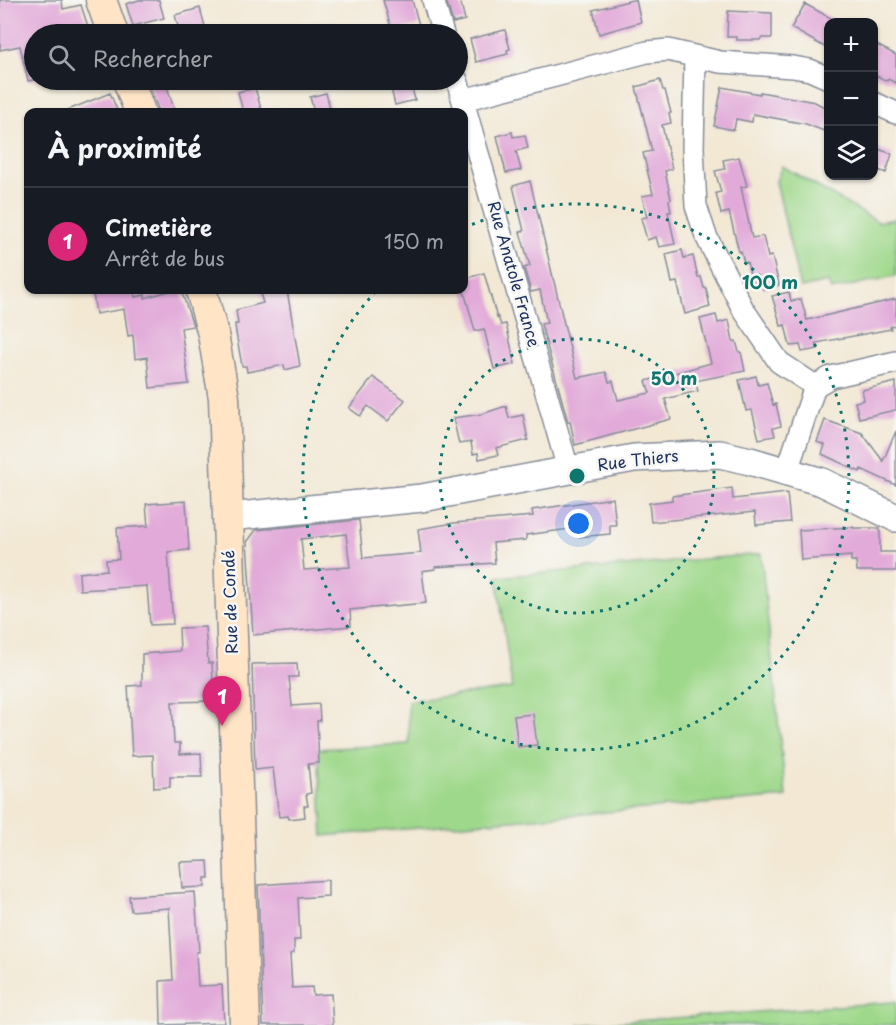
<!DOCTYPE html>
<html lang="fr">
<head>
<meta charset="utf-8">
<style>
  body { margin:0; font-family:"Playpen Sans",sans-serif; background:#242831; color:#f1f3f6 }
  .controls { position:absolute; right:18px; top:18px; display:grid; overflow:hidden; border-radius:12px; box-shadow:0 2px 4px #0004 }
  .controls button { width:54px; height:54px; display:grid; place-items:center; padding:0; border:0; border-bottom:2px solid #363941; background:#171b24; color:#f1f3f6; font:30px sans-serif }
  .you { position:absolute; left:579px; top:524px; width:21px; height:21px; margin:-15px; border:4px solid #fff; border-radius:50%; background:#1a73e8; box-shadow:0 0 0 9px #1a73e833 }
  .badge { display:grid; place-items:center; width:39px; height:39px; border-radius:50%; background:#db2777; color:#fff; font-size:20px; font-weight:700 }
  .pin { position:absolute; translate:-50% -50px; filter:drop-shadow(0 2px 3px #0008) }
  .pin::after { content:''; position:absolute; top:32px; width:21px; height:18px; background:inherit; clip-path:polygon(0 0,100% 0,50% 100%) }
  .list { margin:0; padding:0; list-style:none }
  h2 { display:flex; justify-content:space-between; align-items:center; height:78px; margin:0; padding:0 24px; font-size:26px }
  h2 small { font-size:20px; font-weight:400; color:#9ea1a6 }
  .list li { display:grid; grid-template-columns:39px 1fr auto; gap:18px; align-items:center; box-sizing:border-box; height:108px; padding:0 24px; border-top:2px solid #363941 }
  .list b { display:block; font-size:22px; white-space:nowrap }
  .list p { margin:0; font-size:20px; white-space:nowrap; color:#9ea1a6 }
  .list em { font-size:20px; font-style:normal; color:#9ea1a6 }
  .icon { flex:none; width:33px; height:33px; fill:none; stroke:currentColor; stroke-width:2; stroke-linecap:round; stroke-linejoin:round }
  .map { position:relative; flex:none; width:896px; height:1025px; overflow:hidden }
  .search { position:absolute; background:#171b24; box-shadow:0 2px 4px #0004; left:24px; top:24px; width:444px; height:66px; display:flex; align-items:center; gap:15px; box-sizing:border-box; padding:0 21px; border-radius:33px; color:#9ea1a6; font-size:22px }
  .panel { position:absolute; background:#171b24; box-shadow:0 2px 4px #0004; left:24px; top:108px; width:444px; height:186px; border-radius:12px }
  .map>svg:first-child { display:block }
  .green { fill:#9ed88a; stroke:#5c8474; stroke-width:1.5 }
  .building { fill:#e2aad9; fill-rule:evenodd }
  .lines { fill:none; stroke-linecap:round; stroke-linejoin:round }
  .minor-casing { stroke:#868c99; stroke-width:24 }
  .tertiary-casing { stroke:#868c99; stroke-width:30 }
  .secondary-casing { stroke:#868c99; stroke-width:33 }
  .minor { stroke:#fff; stroke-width:21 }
  .tertiary { stroke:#fff; stroke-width:27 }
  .secondary { stroke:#ffe4c6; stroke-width:30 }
  .ring { fill:none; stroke:#0f766e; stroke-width:3; stroke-dasharray:3 6 }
  .labels { text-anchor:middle; stroke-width:5; stroke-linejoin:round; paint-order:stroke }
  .street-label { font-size:16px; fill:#1b2f5e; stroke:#f6f6f2 }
  .centre { fill:#0f766e; stroke:#f6f6f2; stroke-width:3 }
  .ring-label { font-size:18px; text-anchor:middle; font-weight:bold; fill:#0f766e; stroke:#f6f6f2; stroke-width:5; stroke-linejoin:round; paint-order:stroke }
</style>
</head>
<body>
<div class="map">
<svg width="896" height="1025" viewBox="0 0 896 1025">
  <rect width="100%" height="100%" fill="#f6f6f2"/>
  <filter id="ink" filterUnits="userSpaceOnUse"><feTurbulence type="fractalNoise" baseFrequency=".0167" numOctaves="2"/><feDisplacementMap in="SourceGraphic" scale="12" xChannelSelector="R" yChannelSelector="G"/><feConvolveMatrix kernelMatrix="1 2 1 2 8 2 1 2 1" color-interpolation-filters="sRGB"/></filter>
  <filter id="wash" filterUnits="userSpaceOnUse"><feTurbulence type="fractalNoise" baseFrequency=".008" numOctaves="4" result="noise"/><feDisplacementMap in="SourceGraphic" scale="24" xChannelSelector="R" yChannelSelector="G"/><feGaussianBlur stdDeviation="1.35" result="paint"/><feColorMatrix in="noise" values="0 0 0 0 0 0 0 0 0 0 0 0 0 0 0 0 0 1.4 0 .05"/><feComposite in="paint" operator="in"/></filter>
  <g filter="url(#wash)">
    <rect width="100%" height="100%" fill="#f2e8d4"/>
    <path class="green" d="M782 166 878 222 896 219V276L831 290 828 282 800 288 776 181Z
      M761 554 786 797 323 836 318 749 409 744 408 701 512 688 497 577Z
      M896 1001V1025H578L893 1002Z"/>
    <g id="blocks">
      <path class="building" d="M0 0H62L63 9 81 5 89 30 76 32 77 34H34V80L28 81 20 46 0 50Z
        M139 0H159L164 18 133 26 126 4Z
        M383 0H412L419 25 405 28 407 34H393Z
        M446 0H460L465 20 453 23Z
        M632 0H636L641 22 599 34 593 10Z
        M805 4 838 22H828V49L791 28Z
        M200 8 207 34H180L175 15Z
        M728 11 772 13V38H761L760 40H737V37H727Z
        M505 30 510 49 507 50 508 54 476 62 470 39Z
        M873 43 896 55V83L888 79 887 81 873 74Z
        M147 80H165L175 112H159Z
        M389 80H410L415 100 395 105Z
        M660 80 663 90H665L671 113H669L671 123 662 125 672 169 665 171 671 199 669 200 671 212H668L675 244 659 247 656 237 647 240 641 218 647 217 642 196 653 194 643 153 652 151 636 87Z
        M722 87 760 94V92L815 102 828 109V120L824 131 806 124 753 114 752 122 736 119 734 130 714 126Z
        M255 88 262 112H243L238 92Z
        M110 93 118 112H63Z
        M326 93 331 112H314L310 97Z
        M512 132 513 137 525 135 528 148 516 151 521 170 506 173 497 136Z
        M873 147 892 154 886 173 873 168Z
        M739 157 747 186 741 187 752 238 763 236 768 257 772 256 779 285 763 289 761 281 752 283 747 262 744 263 741 251 739 252 729 212 721 214 716 193 721 192 715 171 725 169 723 160Z
        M530 181 577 378 606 372 609 382 613 381 618 400 650 393 646 381 711 363 700 319 716 315 718 323 729 320 733 341H736L739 352H741L745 371 695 381 698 391 665 399 671 419 575 445 570 421 568 422 541 324 547 323 540 290 531 292 524 268 530 266 520 232 524 231 513 186Z
        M682 250 684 258 693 256 698 277H701L704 288H706L710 307 685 314 677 282 672 283 666 254Z
        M484 273 497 318 498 317 501 325 506 324 515 364 494 369 484 329 475 331 464 291V279Z
        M114 290H134L135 297 145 295V298L173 290H181L193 326 181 328 189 384 150 388 147 357 135 359 133 335 128 336 124 309 96 314 93 293Z
        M259 290H287L300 366 285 370 284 365 247 372 246 366H242L236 333 235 324H238L236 310 263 303Z
        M789 292 791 301 801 299 807 320 896 299V325L890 327 891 329 816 343 818 349 802 352 800 345 790 346 785 325 781 326 772 296Z
        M756 376 758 385 767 383 773 405 776 404 781 426 773 428 775 436 759 439 752 410 746 411 739 380Z
        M373 377 405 400 388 421 368 406 360 416 349 408Z
        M896 382V410L859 418 855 402 864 400 862 390Z
        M506 406 509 418 523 415 528 440 496 448 498 455 479 459 478 453 473 454 471 442 459 444 453 418 482 414Z
        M825 420 862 433 883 461 896 431V485L861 469 860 472 822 454 825 445 817 442Z
        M732 488 733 499 787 493 790 522 756 525 755 512 651 522 649 503 672 500V496Z
        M613 498 616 525H610V534L578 537 577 528 526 535V540L493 543 495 563 435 567V569L422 571 426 603 350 610 351 626 253 635 247 542 256 530 359 520 363 558 421 553 418 529 454 523 533 516 532 510ZM346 534 350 567 304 570 301 539Z
        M186 501 189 550 168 552 173 624 150 625 147 586 80 590 79 573 107 570 106 560 119 559 117 528 148 526 146 504Z
        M853 527V528H880V552H896V571H857L856 561H851V556L801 560 799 530Z
        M205 627 208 663H212L214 701 172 702 174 743H180V754L201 753 202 777H170V787L154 788 153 755 132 756 128 686 142 685V654L180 651 179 628Z
        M297 663 298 677H289L292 706 319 704 320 721H317L319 763 308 764 311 793 306 794 308 806H304L305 817 289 819 288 816 279 817 273 768 255 770 252 664Z
        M533 714 537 745 518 747 514 716Z
        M208 861 209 878H205V887L182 888 180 862Z
        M328 880V896L298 898 300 940H294V953L290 954 292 988 312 987 313 995 331 994 333 1025H263L258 885Z
        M195 892 199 952H196L198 986 222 985 224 1023 161 1025 160 981 173 980 169 908 131 911 129 896Z"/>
    </g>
  </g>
  <g filter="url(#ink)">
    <use href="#blocks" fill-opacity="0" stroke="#868c99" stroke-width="1.5"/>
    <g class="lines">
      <defs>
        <path id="minor" d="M433 0 443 34
          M695 58 693 148 696 206 706 236 743 309 779 362 815 386
          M457 80 568 469
          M463 100 647 52 668 50 720 62 793 67 810 70 828 78
          M874 103 896 113
          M787 471 815 386 831 377 896 362"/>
        <path id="tertiary" d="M228 517 422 498 634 458 720 454 750 461 822 482 896 518"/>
        <path id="secondary" d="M101 0 113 34
          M128 80 140 112
          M201 290 213 334 224 398 245 1025"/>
      </defs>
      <use href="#minor" class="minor-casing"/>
      <use href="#tertiary" class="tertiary-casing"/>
      <use href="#secondary" class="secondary-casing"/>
      <use href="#minor" class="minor"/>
      <use href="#tertiary" class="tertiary"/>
      <use href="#secondary" class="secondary"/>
    </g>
  </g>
  <g class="ring">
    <circle cx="577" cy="476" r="137"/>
    <path d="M464 228A273 273 0 1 1 377 290"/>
  </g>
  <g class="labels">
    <g class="street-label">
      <text transform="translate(514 274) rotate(74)" y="6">Rue Anatole France</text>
      <text transform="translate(638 460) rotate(-7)" y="6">Rue Thiers</text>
      <text transform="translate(230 602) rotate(-92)" y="6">Rue de Condé</text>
    </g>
  </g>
  <circle cx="577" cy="476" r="9" class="centre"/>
  <g class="ring-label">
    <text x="770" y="289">100 m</text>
    <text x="674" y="385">50 m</text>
  </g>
</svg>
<div class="controls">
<button>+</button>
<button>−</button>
<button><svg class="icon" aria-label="layers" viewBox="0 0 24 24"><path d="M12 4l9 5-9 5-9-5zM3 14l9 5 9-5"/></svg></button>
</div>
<div class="you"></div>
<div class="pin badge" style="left:222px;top:726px">1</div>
<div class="search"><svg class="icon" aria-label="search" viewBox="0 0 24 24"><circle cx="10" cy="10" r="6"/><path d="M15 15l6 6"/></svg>Rechercher</div>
<section class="panel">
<h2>À proximité<small></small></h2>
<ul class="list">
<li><span class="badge">1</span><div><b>Cimetière</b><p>Arrêt de bus</p></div><em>150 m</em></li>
</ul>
</section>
</div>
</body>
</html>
